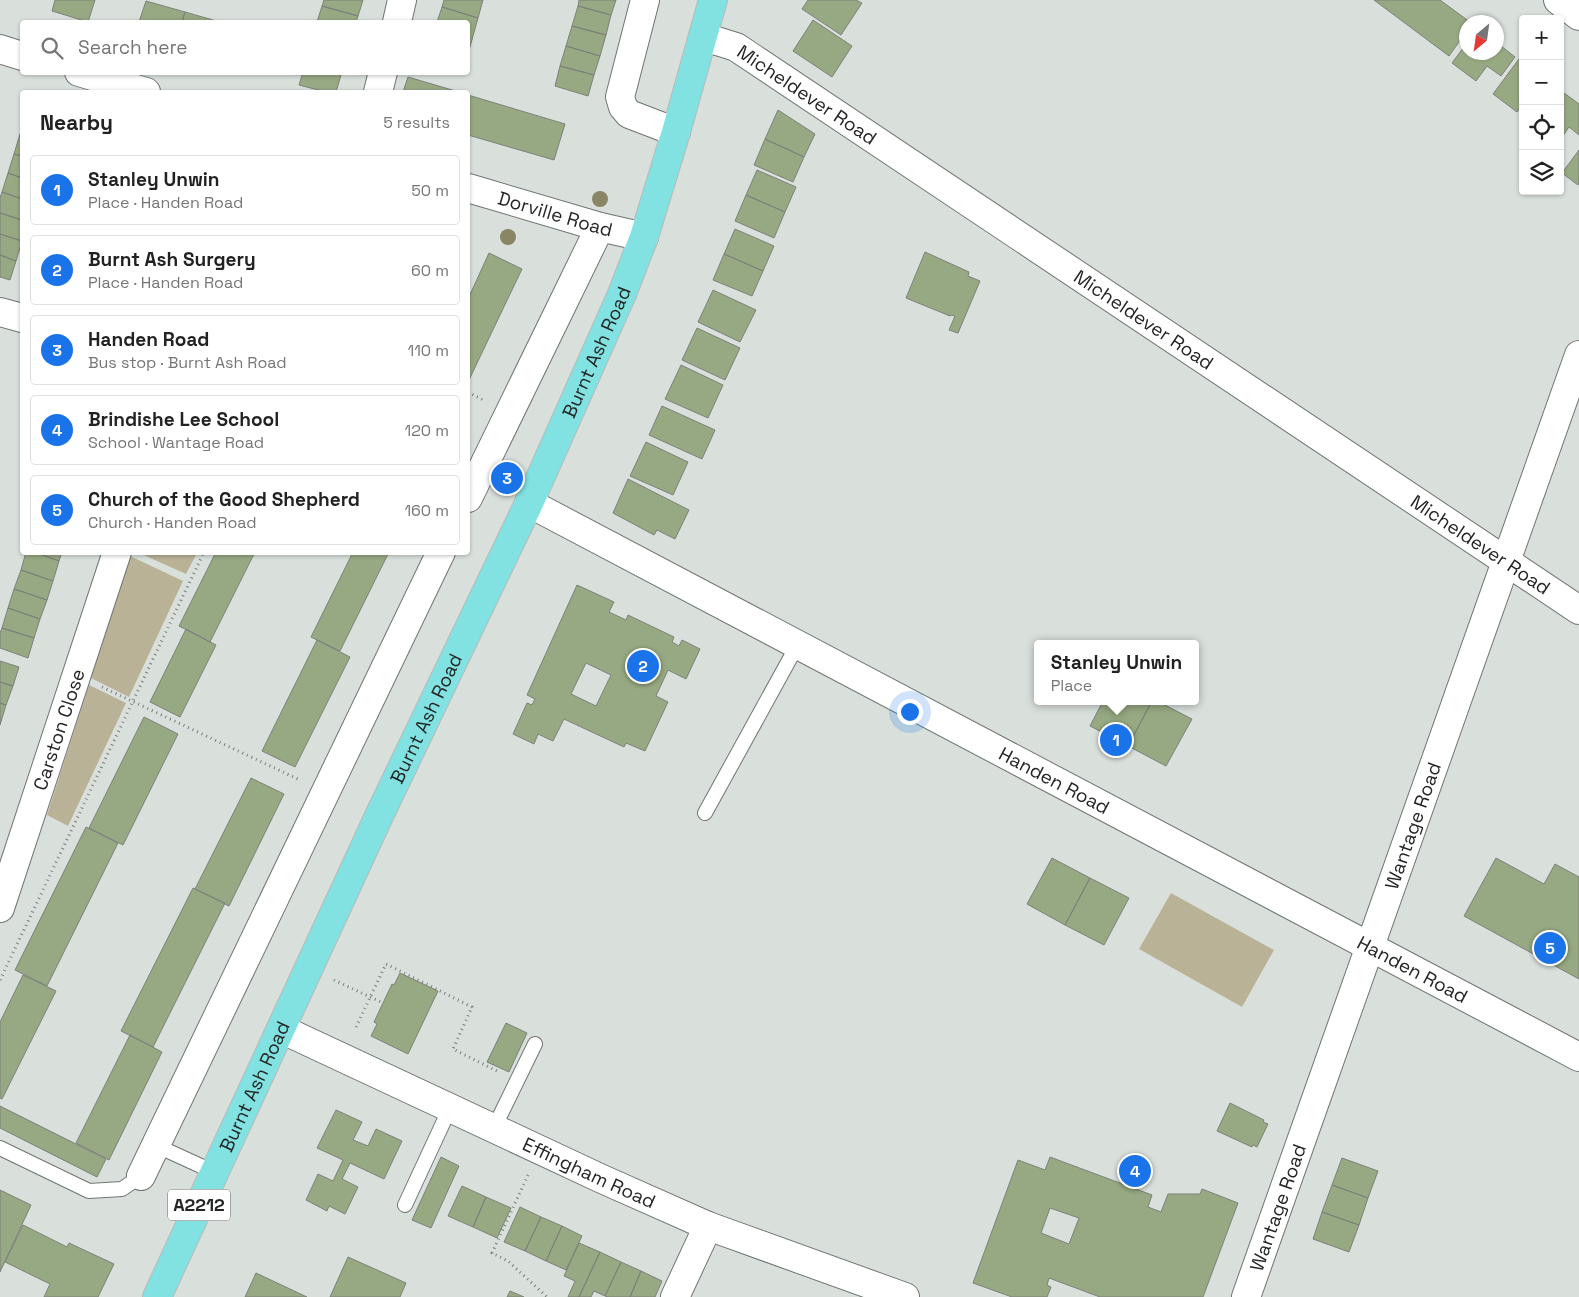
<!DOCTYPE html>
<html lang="en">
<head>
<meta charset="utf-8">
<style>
  body { margin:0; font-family:"Space Grotesk",sans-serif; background:#f2f2f2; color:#222 }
  .controls { position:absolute; right:15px; top:15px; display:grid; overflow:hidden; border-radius:5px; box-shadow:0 1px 4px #0004 }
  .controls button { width:45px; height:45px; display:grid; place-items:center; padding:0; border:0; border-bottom:1px solid #e0e0e0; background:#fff; color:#222; font:25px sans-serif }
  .compass { position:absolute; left:1459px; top:15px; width:45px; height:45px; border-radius:50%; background:#fff; box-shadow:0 1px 4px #0004; rotate:209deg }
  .you { position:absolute; left:909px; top:711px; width:18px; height:18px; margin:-12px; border:4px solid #fff; border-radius:50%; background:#1a73e8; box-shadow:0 0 0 8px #1a73e833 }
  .badge { display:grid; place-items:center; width:32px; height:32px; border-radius:50%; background:#1a73e8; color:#fff; font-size:16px; font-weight:700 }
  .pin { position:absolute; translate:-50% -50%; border:2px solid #fff; box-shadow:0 1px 5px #0006 }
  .popup { position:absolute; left:1034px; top:640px; width:165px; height:65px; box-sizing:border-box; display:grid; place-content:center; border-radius:5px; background:#fff; filter:drop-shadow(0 1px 4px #0005); font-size:16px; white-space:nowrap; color:#767676 }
  .popup b { font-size:19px; color:#222 }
  .popup::after { content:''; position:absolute; left:50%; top:100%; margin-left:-10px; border:10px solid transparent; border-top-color:#fff }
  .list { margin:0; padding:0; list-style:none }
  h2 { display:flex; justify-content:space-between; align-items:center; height:65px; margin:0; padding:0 20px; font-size:21px }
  h2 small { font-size:16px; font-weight:400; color:#767676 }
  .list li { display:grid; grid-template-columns:32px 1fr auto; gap:15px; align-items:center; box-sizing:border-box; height:70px; margin:0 10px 10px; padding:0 10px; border:1px solid #e0e0e0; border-radius:5px }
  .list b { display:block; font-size:19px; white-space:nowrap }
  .list p { margin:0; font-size:16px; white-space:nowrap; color:#767676 }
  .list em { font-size:16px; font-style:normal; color:#767676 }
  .icon { flex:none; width:28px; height:28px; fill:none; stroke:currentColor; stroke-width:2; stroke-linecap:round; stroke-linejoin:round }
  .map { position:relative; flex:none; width:1579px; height:1297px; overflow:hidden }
  .search { position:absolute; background:#fff; box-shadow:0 1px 4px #0004; left:20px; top:20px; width:450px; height:55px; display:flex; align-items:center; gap:12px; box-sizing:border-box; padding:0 18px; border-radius:5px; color:#767676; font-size:19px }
  .panel { position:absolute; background:#fff; box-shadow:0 1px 4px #0004; left:20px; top:90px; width:450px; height:465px; border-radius:5px }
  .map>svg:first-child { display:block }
  .green { fill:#b9b297 }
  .building { fill:#97a982; stroke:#7d807a; fill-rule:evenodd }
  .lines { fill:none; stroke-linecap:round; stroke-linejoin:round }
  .service-casing { stroke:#6f7572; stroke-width:16 }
  .minor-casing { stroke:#6f7572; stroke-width:30 }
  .tertiary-casing { stroke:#6f7572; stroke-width:30 }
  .primary-casing { stroke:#b9bab9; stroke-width:30 }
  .path { stroke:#797e7b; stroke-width:3; stroke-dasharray:1 4; stroke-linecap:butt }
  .service { stroke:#fff; stroke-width:14 }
  .minor { stroke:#fff; stroke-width:28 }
  .tertiary { stroke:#fff; stroke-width:28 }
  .primary { stroke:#82e1e1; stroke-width:28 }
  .tree { fill:#898565 }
  .labels { text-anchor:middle; stroke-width:4.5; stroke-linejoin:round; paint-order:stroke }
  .shield { fill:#fff; stroke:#656766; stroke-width:1 }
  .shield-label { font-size:18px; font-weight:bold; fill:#232624 }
  .street-label { font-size:19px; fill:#232624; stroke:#fff }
</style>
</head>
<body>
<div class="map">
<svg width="1579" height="1297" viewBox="0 0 1579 1297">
  <rect width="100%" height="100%" fill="#d9e0dc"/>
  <path class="green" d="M139 553 197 552V553L186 574Z
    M130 556 183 581 129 697 91 678Z
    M89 685 126 703 68 826 47 815Z
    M1171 893 1274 950 1242 1007 1139 949Z"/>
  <path class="building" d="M55 0H95L88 22 52 11Z
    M324 0H363L358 16 322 6Z
    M444 0H483L478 18 442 7Z
    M579 0H616L611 15 578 6Z
    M808 0H856L862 3 841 35 802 9Z
    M1374 0H1440L1470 22H1466V32L1449 56Z
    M146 1 185 12 182 22H139Z
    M322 6 358 16 356 22H317Z
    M578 6 611 15 606 35 572 26Z
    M442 7 478 18 468 54V22H437Z
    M185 12 220 22H182Z
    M813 20 852 46 832 77 793 51Z
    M572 26 606 35 600 56 566 46Z
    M1496 42 1515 57 1501 76 1487 66 1476 81 1452 63 1466 44V52H1496Z
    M566 46 600 56 594 75 560 66Z
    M1519 59 1523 62V104L1517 112 1493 94Z
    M560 66 594 75 588 96 555 86Z
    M303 72H330L341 75 336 92H326L299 85Z
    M408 77 459 92H403Z
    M1560 90 1579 104V135L1569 127 1560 140Z
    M468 95 565 124 554 160 468 135Z
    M778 110 815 134 804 157 765 139Z
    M20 134 22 135V156L14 154Z
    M765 139 804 157 793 182 754 165Z
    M1579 150V183L1578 185 1562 173Z
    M14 154 22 156V178L8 173Z
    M757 170 796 187 785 212 746 195Z
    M8 173 22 178V199L2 192Z
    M2 192 22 199V220L0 213V198Z
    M746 195 785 212 774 238 735 221Z
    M0 213 22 220V241L0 234Z
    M735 229 774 246 763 271 724 254Z
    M0 234 22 241 16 261 0 255Z
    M925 252 969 272 968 276 980 281 958 333 949 330 955 316 951 315 950 316 906 298Z
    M489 253 522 269 468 382V299Z
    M724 254 763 271 752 296 713 280Z
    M0 255 16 261 10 280 0 277Z
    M713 290 756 310 740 342 698 322Z
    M697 328 740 348 725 380 682 360Z
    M681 365 723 385 708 418 665 399Z
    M662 406 715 430 702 459 649 435Z
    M646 442 688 462 673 495 630 476Z
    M628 479 689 510 675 539 657 530 654 535 613 513Z
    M26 552H34L59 561 53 581 21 570Z
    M34 552H62L59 561Z
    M216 552H255L210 642 179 626Z
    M353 552H389L340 651 311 637Z
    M21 570 53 581 47 600 14 589Z
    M577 585 614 602 609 612 626 620 628 615 674 637 672 642 679 646 682 640 700 649 686 679 668 670 656 696 668 702 645 751 626 743 624 747 564 719 553 741 538 734 534 744 513 734 527 703 532 705 535 699 527 695ZM586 663 611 675 596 706 571 694Z
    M14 589 47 600 40 619 8 608Z
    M8 608 40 619 34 638 2 628Z
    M2 628 34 638 28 658 0 648V633Z
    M186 629 216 645 180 717 150 702Z
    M317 640 350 657 295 767 262 751Z
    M0 661 19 667 13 686 0 682Z
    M0 682 13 686 6 705 0 703Z
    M1103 701H1152L1128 746 1090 726Z
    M1152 701H1157L1192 719 1166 766 1128 746Z
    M0 703 6 705 0 725Z
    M144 717 178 734 123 845 89 828Z
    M251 778 284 794 229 906 195 889Z
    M86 827 118 843 47 986 15 970Z
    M1052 858 1090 878 1065 925 1027 904Z
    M1496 858 1544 884 1555 864 1579 877V979L1464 916Z
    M1090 878 1129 898 1104 945 1065 925Z
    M193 888 225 903 153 1047 121 1031Z
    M400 973 438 991 408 1054 371 1036 377 1024 374 1022 392 984 394 985Z
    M23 975 56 991 2 1099 0 1098V1022Z
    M506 1023 527 1033 509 1072 487 1062Z
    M130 1035 162 1052 109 1160 76 1143Z
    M1230 1103 1264 1120 1263 1122 1268 1124 1257 1147 1253 1145 1252 1147 1217 1131Z
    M0 1106 106 1159 97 1177 0 1128Z
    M336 1110 362 1122 353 1140 368 1146 376 1129 402 1141 384 1179 350 1163 342 1179 358 1187 345 1214 329 1206 327 1211 306 1200 318 1174 333 1181 343 1160 317 1148Z
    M441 1157 459 1166 431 1228 412 1220Z
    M1050 1157 1152 1195 1148 1207 1161 1212 1168 1194H1200L1202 1189 1238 1203 1203 1297H1100L1049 1278 1047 1285 1051 1287 1047 1297H1012L973 1283 1018 1160 1045 1170ZM1050 1208 1079 1218 1069 1244 1041 1233Z
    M1342 1158 1378 1171 1368 1198 1332 1185Z
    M1332 1185 1368 1198 1359 1225 1322 1212Z
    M462 1186 486 1197 473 1227 448 1216Z
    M0 1190 31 1205 0 1272Z
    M486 1197 511 1208 497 1238 473 1227Z
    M520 1207 541 1217 525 1251 504 1242Z
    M1322 1212 1359 1225 1349 1252 1313 1239Z
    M541 1217 562 1226 546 1261 525 1251Z
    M23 1225 67 1247 69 1243 114 1264 98 1297H44L50 1284 5 1262Z
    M562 1226 582 1236 566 1270 546 1261Z
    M579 1243 600 1252 579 1297H568L575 1281 564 1276Z
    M600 1252 621 1262 605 1296 594 1291 591 1297H579Z
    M348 1257 406 1283 400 1297H330Z
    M621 1262 641 1271 630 1297H608L605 1296Z
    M641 1271 662 1281 655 1297H630Z
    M256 1273 307 1297H245Z
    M510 1291 524 1297H507Z"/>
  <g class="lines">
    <defs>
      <path id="service" d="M705 813 798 644
        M494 1128 535 1044
        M155 1145 214 1172
        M0 1148 89 1191 122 1189 141 1176
        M405 1205 450 1108"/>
      <g id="minor">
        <path d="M645 0 620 97 623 107 629 114 676 132"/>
        <path d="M397 22 402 0"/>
        <path id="s1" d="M704 37 736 47 1579 610"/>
        <path d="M0 49 22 56"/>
        <path d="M79 72 146 92"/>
        <path d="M378 92 383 72"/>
        <path id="s2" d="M468 188 600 227 644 237"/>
        <path d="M0 312 22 318"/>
        <path d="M468 498 600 227"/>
        <path id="s3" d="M529 503 1579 1057"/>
        <path id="s4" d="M0 908 117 552"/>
        <path id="s5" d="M281 1029 602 1179 708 1226 905 1297"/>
        <path d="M141 1176 441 552"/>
        <path d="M675 1297 708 1226"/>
        <path id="s6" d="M1246 1297 1579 355"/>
      </g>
      <path id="tertiary" d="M1558 0 1579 16"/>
      <g id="primary">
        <path id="s7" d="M157 1297 379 816 529 503 622 294 644 237 676 132 713 0"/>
      </g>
    </defs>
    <use href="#service" class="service-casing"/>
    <use href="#minor" class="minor-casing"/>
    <use href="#tertiary" class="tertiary-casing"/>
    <use href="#primary" class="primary-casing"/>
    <path class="path" d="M468 392 485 401
      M102 687 300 780
      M0 980 204 552
      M334 980 383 1003
      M356 1027 386 964 472 1007 453 1049 499 1072
      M528 1175 492 1253 508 1261 547 1297"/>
    <use href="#service" class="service"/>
    <use href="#minor" class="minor"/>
    <use href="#tertiary" class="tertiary"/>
    <use href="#primary" class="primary"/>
  </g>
  <g class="tree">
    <circle cx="600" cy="199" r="8"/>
    <circle cx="508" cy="237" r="8"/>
  </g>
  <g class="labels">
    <rect class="shield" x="168" y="1189.5" width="62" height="31" rx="4"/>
    <g class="shield-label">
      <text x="199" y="1211">A2212</text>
    </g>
    <g class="street-label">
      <text dy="7" stroke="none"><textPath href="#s1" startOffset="119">Micheldever Road</textPath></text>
      <text dy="7" stroke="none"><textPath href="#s2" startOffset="91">Dorville Road</textPath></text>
      <text dy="7" stroke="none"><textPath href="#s1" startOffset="524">Micheldever Road</textPath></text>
      <text dy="7" stroke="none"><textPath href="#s7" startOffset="1042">Burnt Ash Road</textPath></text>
      <text dy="7" stroke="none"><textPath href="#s1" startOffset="929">Micheldever Road</textPath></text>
      <text dy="7" stroke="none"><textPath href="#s7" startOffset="638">Burnt Ash Road</textPath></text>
      <text dy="7" stroke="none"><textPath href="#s4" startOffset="188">Carston Close</textPath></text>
      <text dy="7" stroke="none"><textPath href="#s3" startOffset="594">Handen Road</textPath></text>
      <text dy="7" stroke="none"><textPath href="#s6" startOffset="500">Wantage Road</textPath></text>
      <text dy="7" stroke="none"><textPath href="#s3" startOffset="999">Handen Road</textPath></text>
      <text dy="7" stroke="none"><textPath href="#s7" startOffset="232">Burnt Ash Road</textPath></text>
      <text dy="7" stroke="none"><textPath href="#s5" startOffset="340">Effingham Road</textPath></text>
      <text dy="7" stroke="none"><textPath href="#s6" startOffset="95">Wantage Road</textPath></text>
    </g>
  </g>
</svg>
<div class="controls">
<button>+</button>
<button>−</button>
<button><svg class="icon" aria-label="locate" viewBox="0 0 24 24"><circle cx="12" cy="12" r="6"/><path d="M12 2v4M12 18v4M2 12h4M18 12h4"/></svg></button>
<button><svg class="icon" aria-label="layers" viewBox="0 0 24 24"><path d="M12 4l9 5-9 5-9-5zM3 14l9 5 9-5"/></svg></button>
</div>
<svg class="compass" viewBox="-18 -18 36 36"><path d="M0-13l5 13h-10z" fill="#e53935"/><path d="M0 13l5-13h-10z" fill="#767676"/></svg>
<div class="you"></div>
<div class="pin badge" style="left:1116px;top:740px">1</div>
<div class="popup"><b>Stanley Unwin</b>Place</div>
<div class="pin badge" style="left:643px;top:666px">2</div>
<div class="pin badge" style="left:507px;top:478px">3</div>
<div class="pin badge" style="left:1135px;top:1171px">4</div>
<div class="pin badge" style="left:1550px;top:948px">5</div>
<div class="search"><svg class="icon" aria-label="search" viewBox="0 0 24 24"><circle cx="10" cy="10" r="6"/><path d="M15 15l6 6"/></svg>Search here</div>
<section class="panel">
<h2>Nearby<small>5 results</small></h2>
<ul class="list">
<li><span class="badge">1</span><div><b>Stanley Unwin</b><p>Place · Handen Road</p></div><em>50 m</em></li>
<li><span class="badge">2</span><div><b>Burnt Ash Surgery</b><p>Place · Handen Road</p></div><em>60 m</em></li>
<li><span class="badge">3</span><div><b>Handen Road</b><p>Bus stop · Burnt Ash Road</p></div><em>110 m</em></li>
<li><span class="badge">4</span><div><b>Brindishe Lee School</b><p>School · Wantage Road</p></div><em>120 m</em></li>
<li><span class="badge">5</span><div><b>Church of the Good Shepherd</b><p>Church · Handen Road</p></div><em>160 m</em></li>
</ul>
</section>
</div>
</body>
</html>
